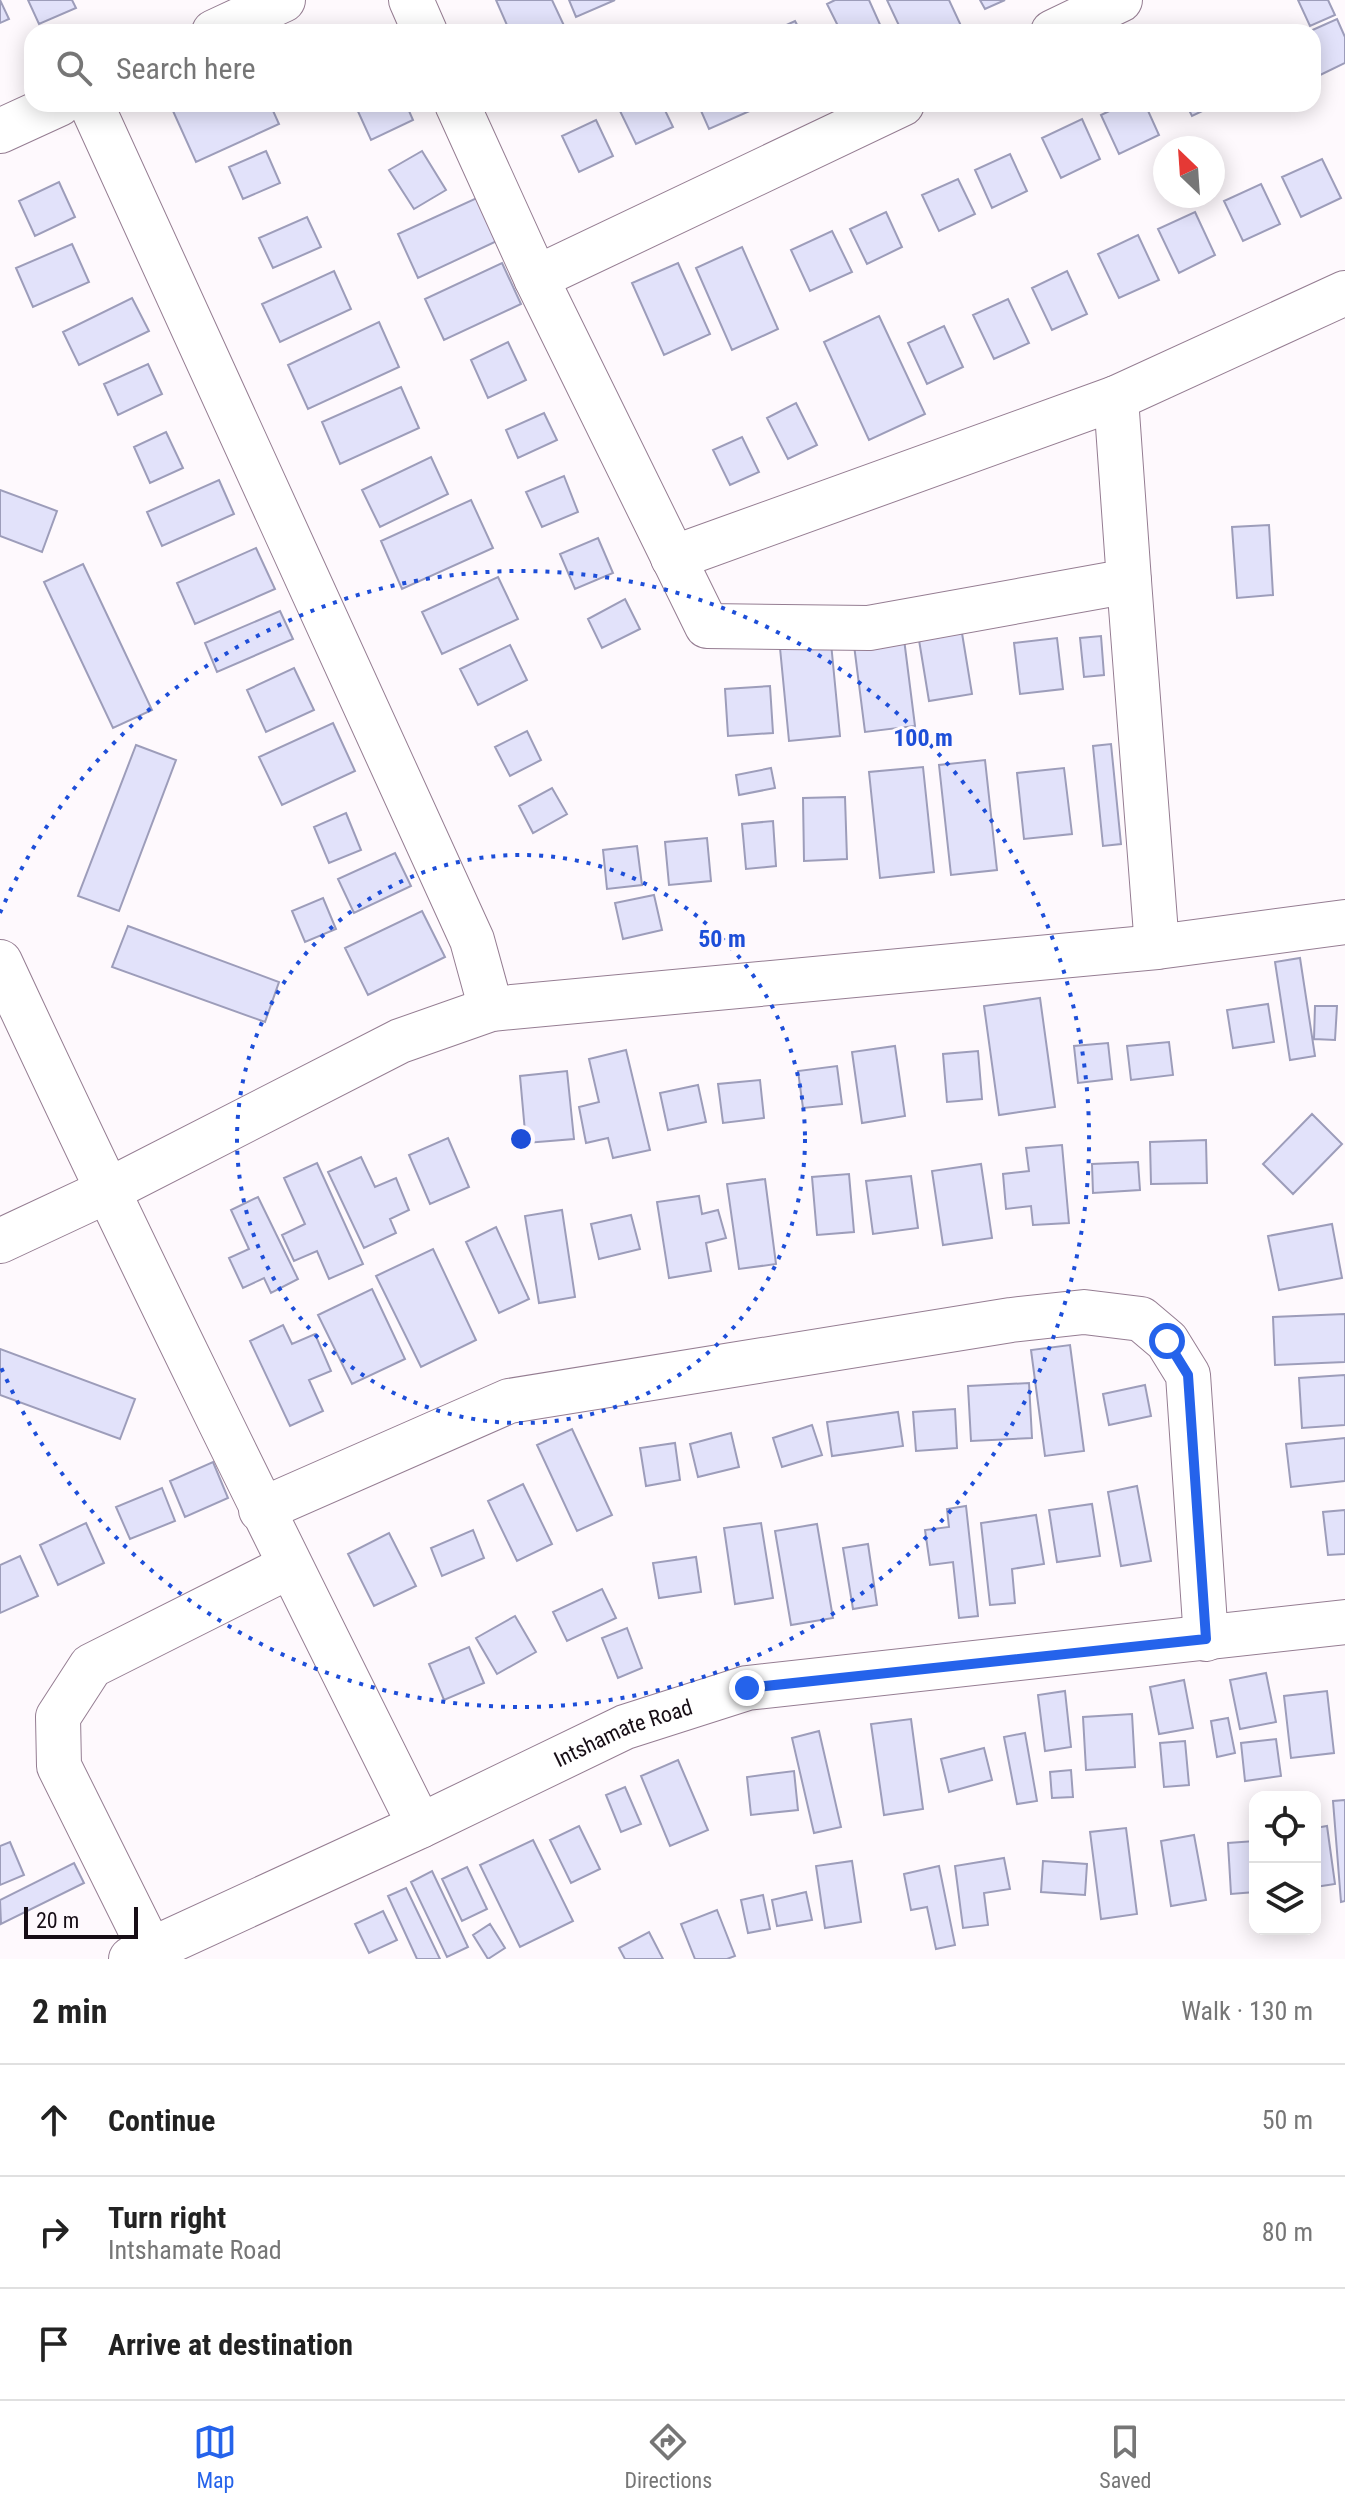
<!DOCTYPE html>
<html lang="en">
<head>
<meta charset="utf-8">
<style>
  body { margin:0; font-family:"Roboto Condensed",sans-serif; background:#f6f6f6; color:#222 }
  .controls { position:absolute; right:24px; bottom:24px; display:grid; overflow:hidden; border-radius:16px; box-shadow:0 4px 20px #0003 }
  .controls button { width:72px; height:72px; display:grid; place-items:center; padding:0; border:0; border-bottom:2px solid #e0e0e0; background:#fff; color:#222; font:40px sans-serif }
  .compass { position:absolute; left:1153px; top:136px; width:72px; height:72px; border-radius:50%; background:#fff; box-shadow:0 4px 20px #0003; rotate:335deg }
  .scale { position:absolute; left:24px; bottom:20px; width:114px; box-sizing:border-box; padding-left:8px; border:4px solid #170e16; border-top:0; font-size:22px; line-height:28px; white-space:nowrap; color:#170e16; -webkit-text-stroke:6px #fef9fd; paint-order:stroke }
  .stop { position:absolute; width:24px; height:24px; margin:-18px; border:6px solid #2563eb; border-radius:50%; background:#fff }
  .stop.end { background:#2563eb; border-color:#fff; box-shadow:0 2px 8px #0008 }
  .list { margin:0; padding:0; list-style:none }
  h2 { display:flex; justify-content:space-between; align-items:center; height:104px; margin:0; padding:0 32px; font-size:34px }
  h2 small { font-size:26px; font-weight:400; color:#767676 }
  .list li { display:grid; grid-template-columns:52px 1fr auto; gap:24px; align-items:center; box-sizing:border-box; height:112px; padding:0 32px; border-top:2px solid #e0e0e0 }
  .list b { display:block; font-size:30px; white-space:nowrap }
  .list p { margin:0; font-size:26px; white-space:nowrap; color:#767676 }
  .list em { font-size:26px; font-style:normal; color:#767676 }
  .icon { flex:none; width:44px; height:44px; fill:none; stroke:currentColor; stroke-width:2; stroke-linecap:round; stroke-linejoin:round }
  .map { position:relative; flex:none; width:1345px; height:1959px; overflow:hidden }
  .search { position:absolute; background:#fff; box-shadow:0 4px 20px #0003; left:24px; right:24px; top:24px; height:88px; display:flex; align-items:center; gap:20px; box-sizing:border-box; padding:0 28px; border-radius:24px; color:#767676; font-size:30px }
  .sheet { height:440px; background:#fff }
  nav { display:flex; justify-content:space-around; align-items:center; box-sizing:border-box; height:112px; border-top:2px solid #e0e0e0; background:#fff; font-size:22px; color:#767676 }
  nav a { display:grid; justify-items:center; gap:4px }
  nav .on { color:#2563eb }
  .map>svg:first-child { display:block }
  .building { fill:#e2e2fa; stroke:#9d9dba; stroke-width:2 }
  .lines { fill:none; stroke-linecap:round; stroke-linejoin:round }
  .minor-casing { stroke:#957d92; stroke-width:46 }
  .minor { stroke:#fff; stroke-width:44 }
  .route { stroke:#2563eb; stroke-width:10 }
  .ring { fill:none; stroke:#1d4ed8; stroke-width:4; stroke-dasharray:4 8 }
  .labels { text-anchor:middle; stroke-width:6; stroke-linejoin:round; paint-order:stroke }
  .street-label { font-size:22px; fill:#170e16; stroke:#fef9fd }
  .centre { fill:#1d4ed8; stroke:#fef9fd; stroke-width:4 }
  .ring-label { font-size:24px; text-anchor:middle; font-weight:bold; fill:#1d4ed8; stroke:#fef9fd; stroke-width:6; stroke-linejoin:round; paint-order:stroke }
</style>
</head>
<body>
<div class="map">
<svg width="1345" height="1959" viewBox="0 0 1345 1959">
  <rect width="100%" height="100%" fill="#fef9fd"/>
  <path class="building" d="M0 0 9 19 0 23Z
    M28 0H72L76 8 39 24Z
    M496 0H552L567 32H510Z
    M569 0H615L576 17Z
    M835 0H869L882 29 875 32H841L827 4Z
    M887 0H949L963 30 902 32Z
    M980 0H1005L985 9Z
    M1298 0H1328L1335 15 1310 26Z
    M1337 19 1345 37V63L1316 77 1313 69V32H1308Z
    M795 21 801 32H771Z
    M188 104H270L279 124 196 162 173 111Z
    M364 104H406L413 120 371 140 356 107Z
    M634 104H662L673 127 636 144 620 111Z
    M698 104H760L761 106 709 129Z
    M1124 104H1145L1159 135 1119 154 1101 115Z
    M1186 104H1217L1192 116Z
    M1082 119 1100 159 1061 178 1042 138Z
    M596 120 613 156 579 172 562 136Z
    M266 151 280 183 243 199 229 167Z
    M422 151 446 190 414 209 389 170Z
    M1010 154 1027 191 992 208 975 170Z
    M1322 159 1341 198 1301 217 1282 177Z
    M958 179 975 214 939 231 922 195Z
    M59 182 75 217 35 236 19 201Z
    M1261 184 1280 224 1243 241 1224 201Z
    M479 197 499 240 418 278 398 234Z
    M886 212 902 247 867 264 850 229Z
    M1195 212 1215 255 1179 273 1158 229Z
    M307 217 321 247 273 268 259 238Z
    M832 231 852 272 810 291 791 250Z
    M1138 235 1159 280 1119 298 1098 254Z
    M72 244 89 282 33 307 16 268Z
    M742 247 778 329 732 350 696 268Z
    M502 263 521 304 444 340 425 299Z
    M678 263 710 334 664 355 632 283Z
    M334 271 351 309 280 342 262 304Z
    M1067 271 1087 314 1052 330 1032 288Z
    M132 298 149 331 79 365 63 332Z
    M1008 299 1029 343 994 359 973 315Z
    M879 316 925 414 869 440 824 342Z
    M379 322 399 367 308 409 288 365Z
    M944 326 963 367 927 384 908 343Z
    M508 342 526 380 488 398 471 360Z
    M148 364 162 394 118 415 104 384Z
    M401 387 419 428 340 464 322 422Z
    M796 403 817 445 788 459 767 418Z
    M544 413 557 440 518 458 506 430Z
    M166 432 183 468 150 483 134 447Z
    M742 437 759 472 730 485 713 450Z
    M431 457 448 494 380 527 362 490Z
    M564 476 578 512 542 527 526 492Z
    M219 480 234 514 162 546 147 512Z
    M0 490 57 511 42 552 0 536Z
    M471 500 493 548 402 589 381 541Z
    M1269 525 1273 595 1237 598 1232 527Z
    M598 538 613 573 575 589 560 554Z
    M256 548 275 589 195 624 177 583Z
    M83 564 152 710 113 728 44 582Z
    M498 577 518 619 442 654 422 612Z
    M625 599 640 629 602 648 588 619Z
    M280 611 293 639 217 672 205 643Z
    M961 627 972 694 929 701 918 634Z
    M1101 636 1104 675 1084 677 1080 638Z
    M1057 638 1063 689 1020 694 1014 643Z
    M904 639 915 726 865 732 854 645Z
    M831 643 840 736 789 741 780 648Z
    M510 645 527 680 478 705 460 669Z
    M294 668 314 710 266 732 247 690Z
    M770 686 773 733 728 736 725 689Z
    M333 723 355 771 282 805 259 757Z
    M527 731 541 760 510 776 495 747Z
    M1111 744 1121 844 1103 846 1093 746Z
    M136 745 176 760 119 911 78 896Z
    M985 760 997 870 951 875 939 765Z
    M923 767 934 872 880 878 869 772Z
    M771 768 775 788 739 795 736 775Z
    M1064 768 1072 834 1024 839 1017 773Z
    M552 788 567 814 533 833 519 806Z
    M845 797 847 859 804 861 803 798Z
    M346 813 361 850 329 863 314 827Z
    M773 821 776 866 746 869 742 824Z
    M707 838 711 881 669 885 665 842Z
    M637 846 642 885 607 889 603 850Z
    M395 853 411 886 354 913 338 879Z
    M654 895 662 930 623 939 615 903Z
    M323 898 336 929 305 942 292 911Z
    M422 911 445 957 368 995 345 948Z
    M128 926 279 982 265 1022 112 967Z
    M1300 958 1315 1056 1290 1060 1275 962Z
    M1040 998 1055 1107 999 1115 984 1006Z
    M1268 1004 1274 1042 1233 1048 1227 1010Z
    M1315 1006H1337L1335 1040 1314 1039Z
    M1169 1042 1173 1075 1131 1080 1127 1046Z
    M1108 1043 1112 1079 1078 1083 1074 1046Z
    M895 1046 905 1116 862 1123 852 1052Z
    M626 1050 650 1150 613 1158 608 1138 586 1143 579 1107 599 1102 589 1059Z
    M978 1051 982 1099 947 1102 943 1054Z
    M837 1066 842 1104 803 1108 798 1071Z
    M567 1071 574 1139 526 1143 520 1076Z
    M760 1080 764 1118 723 1123 718 1084Z
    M698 1085 706 1122 668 1130 660 1093Z
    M1312 1114 1342 1144 1293 1194 1263 1164Z
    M448 1138 469 1187 430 1204 409 1155Z
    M1206 1140 1207 1183 1151 1184 1150 1142Z
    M1062 1145 1069 1223 1033 1225 1031 1206 1006 1209 1003 1174 1029 1171 1026 1148Z
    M361 1157 375 1187 396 1178 409 1210 390 1219 396 1233 364 1248 328 1172Z
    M1138 1162 1140 1190 1093 1193 1092 1164Z
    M317 1163 363 1264 329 1279 317 1251 294 1261 282 1235 305 1224 284 1178Z
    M981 1164 992 1238 943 1245 932 1171Z
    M849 1174 854 1232 817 1235 812 1177Z
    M911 1176 918 1228 873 1234 866 1181Z
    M765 1179 776 1264 739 1269 727 1184Z
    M699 1196 702 1214 718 1210 726 1238 706 1243 711 1271 669 1278 657 1202Z
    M258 1197 298 1279 271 1293 264 1278 243 1288 229 1258 249 1249 231 1210Z
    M562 1210 575 1297 539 1303 525 1216Z
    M631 1215 640 1249 599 1259 591 1224Z
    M1332 1224 1342 1278 1279 1290 1268 1236Z
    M496 1227 529 1299 499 1313 466 1242Z
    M433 1249 476 1340 421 1367 376 1276Z
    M372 1289 405 1359 352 1384 318 1315Z
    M1345 1314V1362L1275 1365 1273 1317Z
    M283 1325 292 1344 315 1334 331 1371 309 1380 323 1411 290 1426 250 1341Z
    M1070 1345 1084 1451 1045 1456 1031 1350Z
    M0 1349 135 1399 120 1439 0 1395Z
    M1345 1375V1425L1302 1428 1299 1378Z
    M1029 1383 1032 1438 971 1441 968 1386Z
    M1145 1385 1151 1416 1109 1425 1103 1394Z
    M955 1409 957 1448 916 1451 913 1412Z
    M898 1412 903 1446 832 1456 827 1422Z
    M812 1425 822 1455 782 1467 773 1438Z
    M572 1429 612 1515 577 1531 537 1445Z
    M731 1433 739 1467 698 1477 690 1444Z
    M1345 1438V1481L1291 1487 1286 1444Z
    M675 1443 680 1480 646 1486 640 1448Z
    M213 1462 228 1498 185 1517 170 1481Z
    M523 1484 552 1544 517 1561 488 1501Z
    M1137 1486 1151 1561 1121 1566 1108 1492Z
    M162 1488 175 1521 130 1539 116 1507Z
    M1092 1504 1100 1556 1057 1562 1049 1510Z
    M966 1506 978 1616 959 1618 953 1562 930 1565 925 1530 949 1527 947 1509Z
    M1345 1510V1554L1328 1555 1323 1512Z
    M1036 1515 1044 1564 1012 1569 1015 1603 990 1605 981 1523Z
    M86 1523 104 1563 58 1585 40 1545Z
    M761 1523 773 1598 735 1604 724 1528Z
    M817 1524 833 1618 791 1625 775 1531Z
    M473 1530 484 1558 442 1576 431 1548Z
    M389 1533 416 1586 374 1606 348 1554Z
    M868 1544 877 1605 853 1609 843 1548Z
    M20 1556 38 1596 0 1613V1565Z
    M696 1557 701 1592 659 1598 653 1563Z
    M602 1589 616 1618 567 1641 553 1612Z
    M515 1616 536 1652 497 1674 476 1638Z
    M627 1628 642 1668 618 1678 602 1638Z
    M469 1647 484 1683 444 1700 429 1664Z
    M1266 1673 1276 1722 1240 1729 1230 1680Z
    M1184 1680 1193 1728 1159 1734 1150 1687Z
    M1065 1691 1071 1747 1045 1751 1038 1695Z
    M1327 1691 1334 1753 1291 1758 1284 1696Z
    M1132 1714 1135 1767 1086 1770 1083 1717Z
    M1228 1718 1235 1753 1217 1757 1211 1721Z
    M911 1719 923 1809 884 1815 871 1724Z
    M819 1731 841 1827 814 1833 792 1738Z
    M1025 1733 1037 1801 1017 1804 1004 1737Z
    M1276 1739 1281 1776 1245 1781 1241 1743Z
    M1185 1741 1189 1785 1164 1787 1160 1743Z
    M984 1748 992 1780 949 1792 941 1759Z
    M678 1760 708 1830 670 1846 641 1776Z
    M1071 1770 1073 1797 1052 1798 1050 1772Z
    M794 1771 798 1810 751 1815 747 1777Z
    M625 1787 641 1824 621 1832 606 1795Z
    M1345 1800V1901L1341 1902 1333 1801Z
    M579 1826 600 1869 571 1883 550 1840Z
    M1327 1826 1335 1884 1315 1887V1828Z
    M1126 1828 1137 1914 1101 1919 1090 1832Z
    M1194 1835 1206 1900 1171 1906 1161 1841Z
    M533 1840 573 1921 520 1947 480 1865Z
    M1255 1841V1892L1231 1894 1228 1843Z
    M10 1842 24 1875 0 1885V1846Z
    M1004 1858 1010 1889 984 1893 988 1925 963 1928 955 1866Z
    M852 1861 861 1922 825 1928 816 1866Z
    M1043 1861 1087 1864 1085 1895 1041 1892Z
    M74 1863 84 1883 1 1924 0 1900Z
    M939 1866 955 1945 936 1949 927 1907 911 1910 904 1874Z
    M467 1867 487 1909 462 1921 442 1879Z
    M432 1871 468 1947 447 1957 411 1882Z
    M406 1888 440 1959H417L388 1896Z
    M806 1892 812 1920 777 1926 772 1900Z
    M763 1895 770 1929 748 1933 741 1900Z
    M717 1910 735 1956 727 1959H695L681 1924Z
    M383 1911 397 1940 369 1953 355 1924Z
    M490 1924 505 1948 488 1959 473 1935Z
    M649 1932 663 1959H625L619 1948Z"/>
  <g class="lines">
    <defs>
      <g id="minor">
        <path d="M411 0 425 32"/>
        <path d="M214 32 283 0"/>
        <path d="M1053 32 1120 0"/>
        <path d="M91 104 472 940 491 1009"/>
        <path d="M457 104 536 278 707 626 869 628 1129 581 1116 398 1345 293"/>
        <path d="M0 131 59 104"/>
        <path d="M536 278 902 104"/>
        <path d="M673 558 1116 398"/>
        <path d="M1129 581 1157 947"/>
        <path d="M0 962C135 1253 277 1539 420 1826"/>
        <path d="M0 1241 107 1191 400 1041 491 1009 1157 947 1345 922"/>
        <path d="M261 1510 509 1401 1011 1320 1084 1312 1141 1319 1167 1341 1188 1375 1206 1639"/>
        <path id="s1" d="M131 1959 420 1826 625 1727 747 1688 1345 1622"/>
        <path d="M155 1959 59 1766 58 1717 91 1666 290 1566"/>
      </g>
    </defs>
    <use href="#minor" class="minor-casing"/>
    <use href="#minor" class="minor"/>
  </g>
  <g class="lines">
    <path class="route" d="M747 1688 1206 1639 1188 1375 1167 1341"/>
  </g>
  <g class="ring">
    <circle cx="521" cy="1139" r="284"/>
    <path d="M0 913A568 568 0 1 1 0 1365"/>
  </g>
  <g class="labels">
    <g class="street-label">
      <text dy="8" stroke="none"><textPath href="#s1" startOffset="542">Intshamate Road</textPath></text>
    </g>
  </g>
  <circle cx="521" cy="1139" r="12" class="centre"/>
  <g class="ring-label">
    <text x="923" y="746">100 m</text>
    <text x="722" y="947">50 m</text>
  </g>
</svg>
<div class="controls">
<button><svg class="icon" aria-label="locate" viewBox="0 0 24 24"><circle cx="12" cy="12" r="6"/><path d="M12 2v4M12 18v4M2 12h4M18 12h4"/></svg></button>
<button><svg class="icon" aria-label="layers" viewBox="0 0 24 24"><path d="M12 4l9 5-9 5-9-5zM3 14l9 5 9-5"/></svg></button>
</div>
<svg class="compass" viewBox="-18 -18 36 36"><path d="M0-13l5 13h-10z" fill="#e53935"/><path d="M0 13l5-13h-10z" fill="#767676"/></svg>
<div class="scale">20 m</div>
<div class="stop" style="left:1167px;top:1341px"></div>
<div class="stop end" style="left:747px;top:1688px"></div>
<div class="search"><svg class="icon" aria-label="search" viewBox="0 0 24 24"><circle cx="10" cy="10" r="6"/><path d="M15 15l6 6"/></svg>Search here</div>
</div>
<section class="sheet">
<h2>2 min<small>Walk · 130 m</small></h2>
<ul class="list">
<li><svg class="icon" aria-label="ahead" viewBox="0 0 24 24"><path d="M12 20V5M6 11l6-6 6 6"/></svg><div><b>Continue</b></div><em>50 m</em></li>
<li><svg class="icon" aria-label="right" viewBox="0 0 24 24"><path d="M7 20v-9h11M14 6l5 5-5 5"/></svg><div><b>Turn right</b><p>Intshamate Road</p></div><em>80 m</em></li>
<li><svg class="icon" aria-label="arrive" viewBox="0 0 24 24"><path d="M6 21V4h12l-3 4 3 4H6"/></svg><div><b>Arrive at destination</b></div></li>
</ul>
</section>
<nav>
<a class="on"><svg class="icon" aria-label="map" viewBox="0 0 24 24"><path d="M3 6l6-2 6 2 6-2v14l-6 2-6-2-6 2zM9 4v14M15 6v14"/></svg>Map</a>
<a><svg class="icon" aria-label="directions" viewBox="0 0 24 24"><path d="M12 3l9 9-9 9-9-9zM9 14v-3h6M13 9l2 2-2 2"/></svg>Directions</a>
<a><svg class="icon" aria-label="saved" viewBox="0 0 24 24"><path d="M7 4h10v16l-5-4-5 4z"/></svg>Saved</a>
</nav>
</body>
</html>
